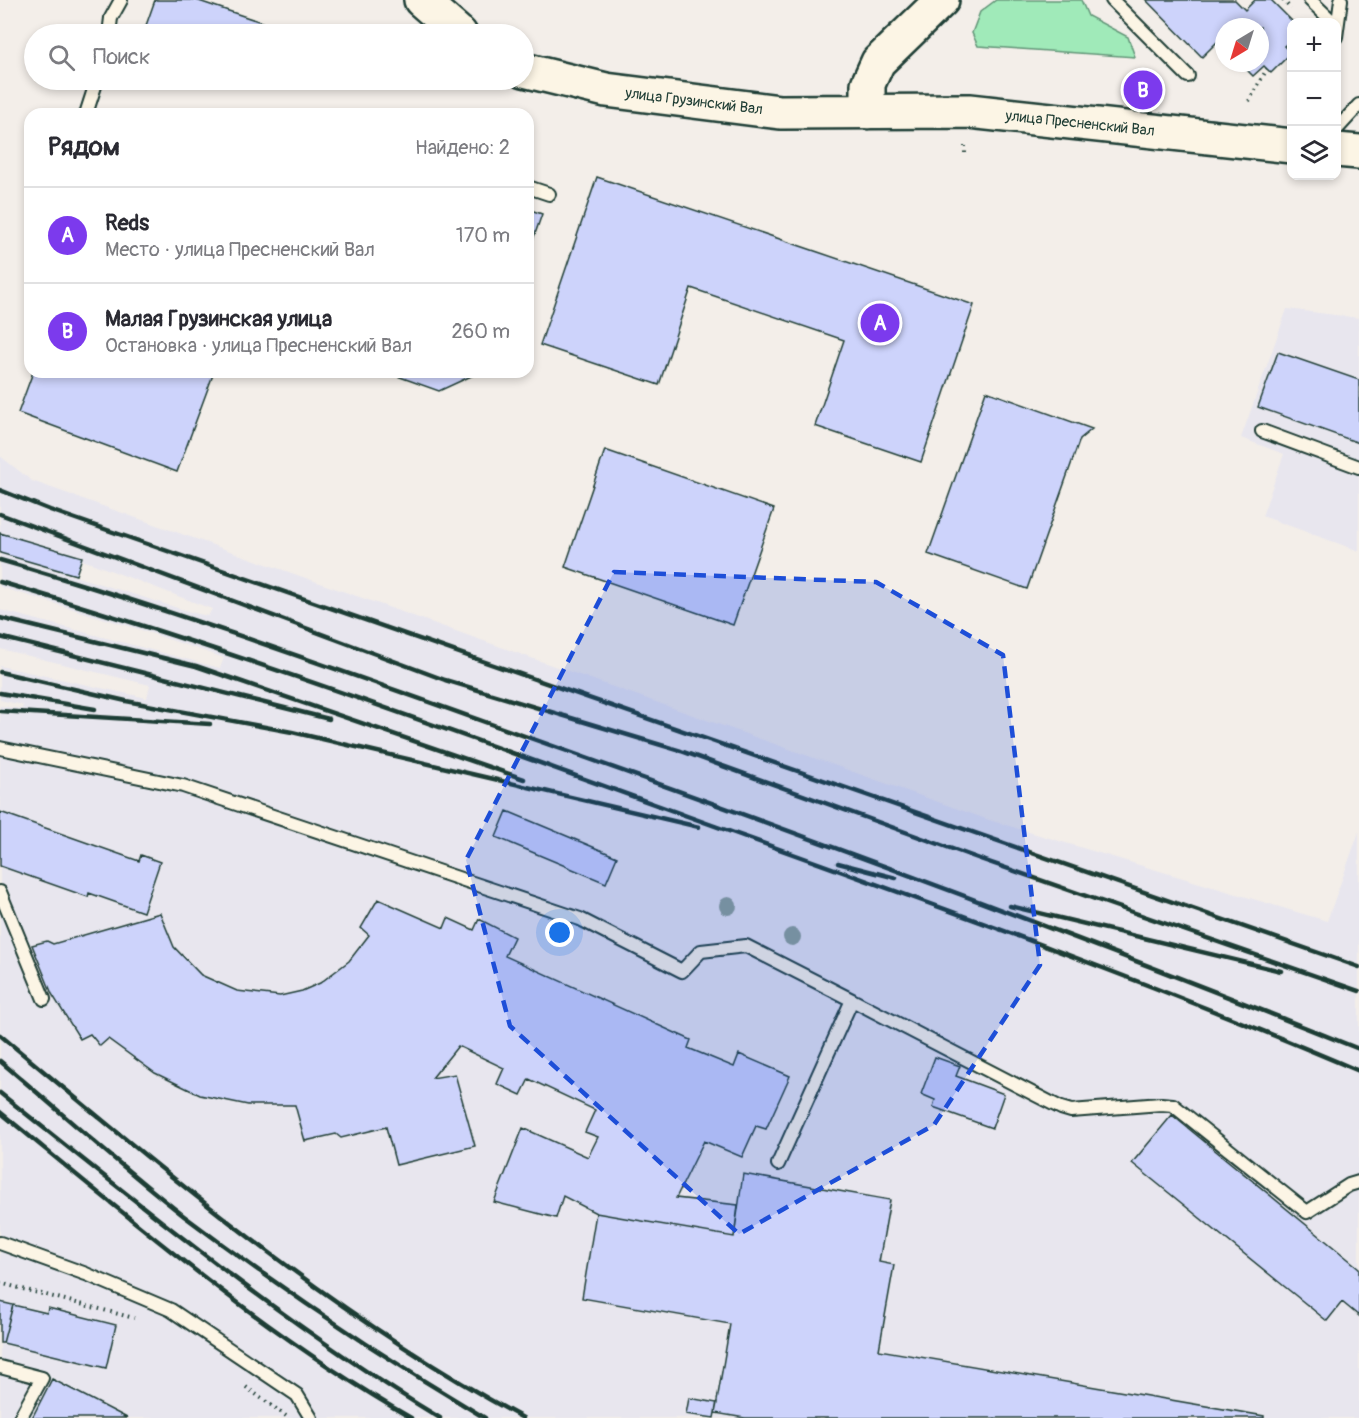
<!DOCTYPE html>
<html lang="ru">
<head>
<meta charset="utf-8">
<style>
  body { margin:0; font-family:Pangolin,sans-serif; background:#f7f7f7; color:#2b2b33 }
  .controls { position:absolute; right:18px; top:18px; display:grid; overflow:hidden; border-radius:12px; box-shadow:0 3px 9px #0003 }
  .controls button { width:54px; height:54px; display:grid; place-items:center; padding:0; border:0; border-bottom:2px solid #e1e1e2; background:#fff; color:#2b2b33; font:30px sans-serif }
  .compass { position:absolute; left:1215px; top:18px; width:54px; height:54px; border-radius:50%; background:#fff; box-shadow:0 3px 9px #0003; rotate:218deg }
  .you { position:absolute; left:560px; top:933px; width:21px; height:21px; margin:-15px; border:4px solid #fff; border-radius:50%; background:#1a73e8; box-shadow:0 0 0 9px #1a73e833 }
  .badge { display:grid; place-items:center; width:39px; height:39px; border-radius:50%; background:#7c3aed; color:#fff; font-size:20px; font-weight:700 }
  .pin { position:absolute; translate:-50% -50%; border:3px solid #fff; box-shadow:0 2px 6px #0006 }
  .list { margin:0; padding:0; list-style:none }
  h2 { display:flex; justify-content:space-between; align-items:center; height:78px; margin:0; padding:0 24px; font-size:26px }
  h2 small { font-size:20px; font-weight:400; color:#7c7c81 }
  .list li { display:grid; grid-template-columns:39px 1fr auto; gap:18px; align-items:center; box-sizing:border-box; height:96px; padding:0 24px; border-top:2px solid #e1e1e2 }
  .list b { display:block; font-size:22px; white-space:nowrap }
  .list p { margin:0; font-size:20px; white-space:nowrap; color:#7c7c81 }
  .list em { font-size:20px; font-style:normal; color:#7c7c81 }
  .icon { flex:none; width:33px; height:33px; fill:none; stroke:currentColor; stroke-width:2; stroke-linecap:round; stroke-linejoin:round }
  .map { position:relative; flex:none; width:1359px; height:1418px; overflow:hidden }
  .search { position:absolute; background:#fff; box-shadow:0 3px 9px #0003; left:24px; top:24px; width:510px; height:66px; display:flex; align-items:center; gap:15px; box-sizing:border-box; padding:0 21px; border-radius:33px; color:#7c7c81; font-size:22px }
  .panel { position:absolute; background:#fff; box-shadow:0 3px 9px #0003; left:24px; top:108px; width:510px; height:270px; border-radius:18px }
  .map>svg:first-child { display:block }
  .built { fill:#e8e6ee }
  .green { fill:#a0eab9; stroke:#609476; stroke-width:1.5 }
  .building { fill:#cdd3fb; stroke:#1f3d34; stroke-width:1.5 }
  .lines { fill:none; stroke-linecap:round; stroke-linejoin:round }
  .lane-casing { stroke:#1f3d34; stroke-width:16 }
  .secondary-casing { stroke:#1f3d34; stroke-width:38 }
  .path { stroke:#1f3d34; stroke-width:4; stroke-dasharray:1.5 4.5; stroke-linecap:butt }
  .lane { stroke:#fcf5e5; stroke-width:12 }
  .secondary { stroke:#fcf5e5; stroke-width:33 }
  .rail { stroke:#1f3d34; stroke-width:4.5 }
  .tree { fill:#8da094 }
  .marked { fill:#1d4ed8; fill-opacity:0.2; stroke:#1d4ed8; stroke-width:4.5; stroke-dasharray:12 8; stroke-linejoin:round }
  .labels { text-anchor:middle; stroke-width:4.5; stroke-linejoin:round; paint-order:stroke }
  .street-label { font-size:15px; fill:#1f3d34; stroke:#fcf5e5 }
</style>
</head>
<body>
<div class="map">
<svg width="1359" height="1418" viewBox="0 0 1359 1418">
  <rect width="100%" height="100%" fill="#f3eee9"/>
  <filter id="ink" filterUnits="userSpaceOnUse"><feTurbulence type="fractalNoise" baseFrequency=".0167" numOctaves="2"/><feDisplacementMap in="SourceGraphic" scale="12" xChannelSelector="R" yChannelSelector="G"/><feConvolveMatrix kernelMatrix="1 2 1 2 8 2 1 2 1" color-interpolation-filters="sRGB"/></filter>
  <g filter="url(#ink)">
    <path class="built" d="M1287 309 1359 318V551L1262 516 1284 454 1241 438Z
      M0 456 32 481 989 820 1327 921 1359 832V1418H0V706L22 709 23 705 0 700V666L147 698 150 685 0 649V610L220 668 224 658 135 628 0 587V553L194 613 208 616 212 609 91 563 0 533Z"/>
    <path class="green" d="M996 0H1081L1088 16 1128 37 1135 57 978 46 972 33 980 12Z"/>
    <path class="building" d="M155 0H196L276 27 274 34H143Z
      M1146 0H1235L1245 10 1255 0H1271L1293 22 1292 39 1284 46 1291 53 1271 73 1264 66 1253 76 1240 63H1260V27H1224V47L1218 41 1202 57Z
      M597 177 974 305 921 462 815 426 844 340 691 288 659 385 540 345Z
      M528 209 542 214 528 254Z
      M1278 352 1359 380V443L1258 407Z
      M33 372H214L177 472 18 413Z
      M386 372H480L439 391Z
      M986 391 1092 429 1080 439 1027 589 928 554Z
      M605 450 774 509 733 625 565 567Z
      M0 533 82 557 76 575 0 553Z
      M507 811 617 857 606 883 496 837Z
      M0 812 139 861 141 855 160 862 143 912 89 893 88 897 0 866Z
      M378 899 444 928 448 918 474 930 479 919 514 937 505 956 691 1040 688 1048 734 1067 739 1054 790 1076 766 1129 756 1126 742 1157 704 1141 676 1198 738 1205 734 1237 596 1213 563 1196 556 1218 494 1202 523 1128 588 1157 598 1137 585 1132 595 1110 529 1079 521 1095 497 1084 504 1068 458 1046 432 1078 455 1074 475 1146 396 1165 386 1127 341 1138 336 1134 305 1141 295 1105H248L200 1095 155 1073 108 1039 100 1046 90 1034 80 1039 52 994 32 945 47 941 53 944 160 913 174 947 201 975 237 991 280 996 302 991 320 983 349 961 369 935 361 928Z
      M935 1057 960 1066 956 1076 1004 1094 992 1128 933 1107 935 1100 921 1094Z
      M1172 1115 1359 1268V1316L1342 1302 1327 1321 1132 1163Z
      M743 1174 890 1200 879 1262 894 1265 879 1350 1264 1416V1418H745L715 1413 730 1324 582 1298 596 1213 734 1237Z
      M0 1302 13 1305 3 1343H0Z
      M13 1305 47 1313 48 1308 116 1325 106 1368 3 1343Z
      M52 1379 127 1418H32Z
      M689 1398 717 1403 714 1418 686 1414Z"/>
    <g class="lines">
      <defs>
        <path id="lane" d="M1112 0 1188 76
          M1310 0 1333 22
          M109 34 111 18 121 0
          M1336 37 1341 0
          M86 114 97 80
          M1336 130 1359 105
          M528 187 549 194
          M1262 431 1359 467
          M0 748 183 786 580 919 682 971 701 951 746 946 852 1000
          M0 892 44 999
          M778 1164 852 1000 1061 1108 1071 1111 1161 1104 1173 1105 1307 1212 1349 1185 1359 1182
          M0 1243 86 1274 171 1310 297 1395 311 1418
          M0 1367 42 1378 20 1418"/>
        <path id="secondary" d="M421 0 460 34
          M524 70 606 90 780 112 969 111 1292 146
          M868 112V84L878 62 942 0
          M1336 150 1359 152"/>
      </defs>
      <use href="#lane" class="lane-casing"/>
      <use href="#secondary" class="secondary-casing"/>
      <path class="path" d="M1283 0 1291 9
        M1249 101 1267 69
        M965 153V146
        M0 1283 134 1318
        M246 1387 286 1416"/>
      <use href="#lane" class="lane"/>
      <use href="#secondary" class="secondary"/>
      <path class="rail" d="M0 490 50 510 1359 967
        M0 514 445 680 681 751 980 859 1359 991
        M0 560C191 615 377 684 564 750 831 845 1096 943 1359 1049
        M0 582C233 650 459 734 687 816 912 897 1139 977 1359 1071
        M0 618 196 666 524 779
        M0 637 329 719
        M0 672 126 701 292 732 699 827
        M0 693 95 709
        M0 711 210 724
        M838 863 896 878
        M1010 906 1281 971
        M0 1035C166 1173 332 1315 523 1418
        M0 1061C61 1112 121 1167 184 1216 281 1289 381 1356 485 1418
        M0 1093C143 1207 284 1324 440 1418
        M0 1112C132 1220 263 1333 411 1418"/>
    </g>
    <g class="tree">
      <circle cx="728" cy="906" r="9"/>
      <circle cx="792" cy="937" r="9"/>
    </g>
  </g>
  <path class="marked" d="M614 572 876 582 1003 655 1040 965 934 1125 739 1234 510 1026 466 860Z"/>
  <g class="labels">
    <g class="street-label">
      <text transform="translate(694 101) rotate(7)" y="5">улица Грузинский Вал</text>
      <text transform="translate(1080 123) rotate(6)" y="5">улица Пресненский Вал</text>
    </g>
  </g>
</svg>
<div class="controls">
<button>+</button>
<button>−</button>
<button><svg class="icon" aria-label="layers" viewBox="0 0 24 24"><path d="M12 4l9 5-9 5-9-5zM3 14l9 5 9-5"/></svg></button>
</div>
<svg class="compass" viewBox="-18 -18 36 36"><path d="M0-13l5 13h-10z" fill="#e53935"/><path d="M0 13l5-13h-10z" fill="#7c7c81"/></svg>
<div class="you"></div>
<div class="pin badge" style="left:880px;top:323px">A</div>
<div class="pin badge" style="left:1143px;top:90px">B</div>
<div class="search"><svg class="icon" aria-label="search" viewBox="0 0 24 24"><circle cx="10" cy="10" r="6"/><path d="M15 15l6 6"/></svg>Поиск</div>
<section class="panel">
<h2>Рядом<small>Найдено: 2</small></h2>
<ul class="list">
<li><span class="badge">A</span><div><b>Reds</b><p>Место · улица Пресненский Вал</p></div><em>170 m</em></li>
<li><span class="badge">B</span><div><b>Малая Грузинская улица</b><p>Остановка · улица Пресненский Вал</p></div><em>260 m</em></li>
</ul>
</section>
</div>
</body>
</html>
